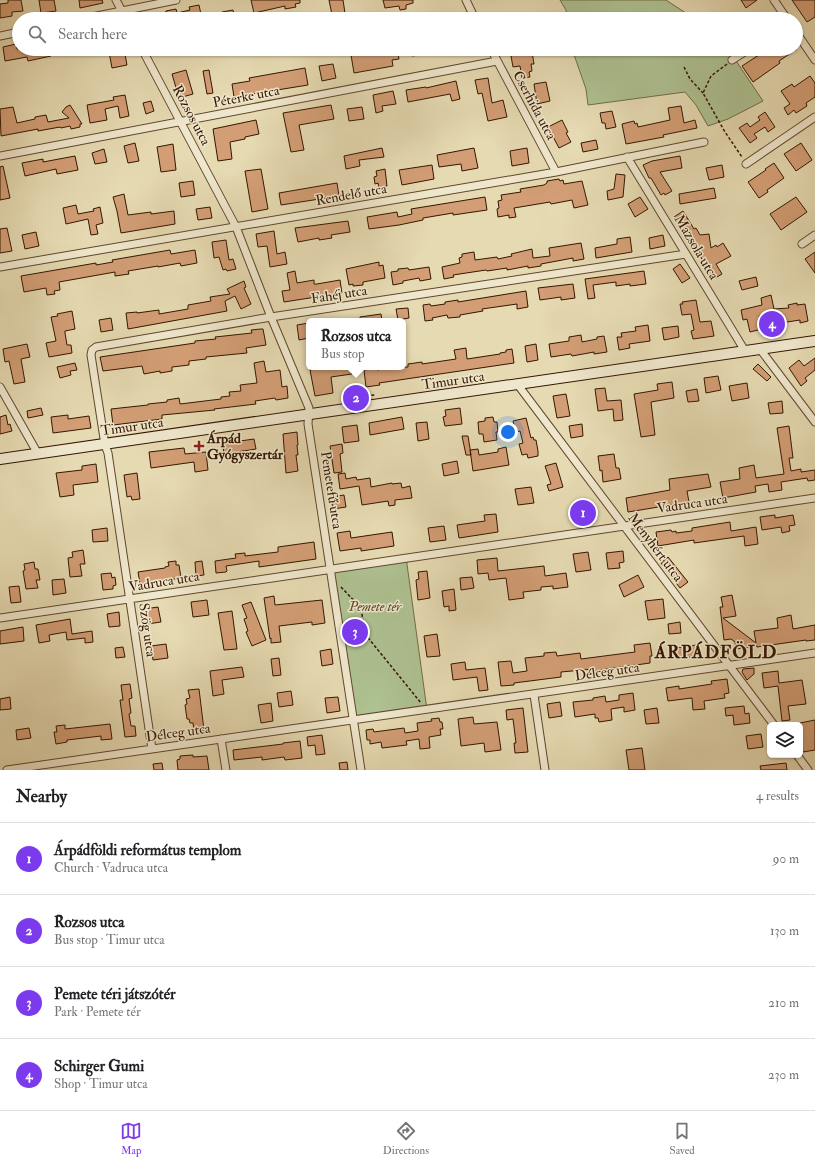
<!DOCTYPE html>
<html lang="en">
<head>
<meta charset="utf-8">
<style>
  body { margin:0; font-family:"IM FELL Double Pica",serif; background:#f6f6f6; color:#202124 }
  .controls { position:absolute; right:12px; bottom:12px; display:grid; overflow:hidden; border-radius:6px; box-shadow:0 1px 3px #0004 }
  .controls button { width:36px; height:36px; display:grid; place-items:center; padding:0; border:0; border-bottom:1px solid #e0e0e0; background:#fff; color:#202124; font:20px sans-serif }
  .you { position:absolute; left:508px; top:432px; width:14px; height:14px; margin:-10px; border:3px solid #fff; border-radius:50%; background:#1a73e8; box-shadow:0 0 0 6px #1a73e833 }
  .badge { display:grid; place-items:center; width:26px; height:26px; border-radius:50%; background:#7c3aed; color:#fff; font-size:13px; font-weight:700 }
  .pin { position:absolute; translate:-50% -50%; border:2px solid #fff; box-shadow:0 1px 4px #0006 }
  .popup { position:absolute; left:306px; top:318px; width:100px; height:52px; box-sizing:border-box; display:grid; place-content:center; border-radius:6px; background:#fff; filter:drop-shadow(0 1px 3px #0005); font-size:13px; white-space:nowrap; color:#757577 }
  .popup b { font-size:15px; color:#202124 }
  .popup::after { content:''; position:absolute; left:50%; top:100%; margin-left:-8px; border:8px solid transparent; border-top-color:#fff }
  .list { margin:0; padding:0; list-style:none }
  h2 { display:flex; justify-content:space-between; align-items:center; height:52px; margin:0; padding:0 16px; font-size:17px }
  h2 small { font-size:13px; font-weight:400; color:#757577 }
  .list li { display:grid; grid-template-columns:26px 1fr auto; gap:12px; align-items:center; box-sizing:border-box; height:72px; padding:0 16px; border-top:1px solid #e0e0e0 }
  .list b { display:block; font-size:15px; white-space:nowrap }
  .list p { margin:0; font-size:13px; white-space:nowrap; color:#757577 }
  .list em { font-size:13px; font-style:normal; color:#757577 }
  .icon { flex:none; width:22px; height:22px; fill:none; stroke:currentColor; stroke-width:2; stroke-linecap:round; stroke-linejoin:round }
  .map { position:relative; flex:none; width:815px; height:770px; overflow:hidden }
  .search { position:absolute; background:#fff; box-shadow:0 1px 3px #0004; left:12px; right:12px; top:12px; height:44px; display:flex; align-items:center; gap:10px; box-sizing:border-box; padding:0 14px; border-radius:22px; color:#757577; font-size:15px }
  .sheet { height:340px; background:#fff }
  nav { display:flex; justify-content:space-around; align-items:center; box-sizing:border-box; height:56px; border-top:1px solid #e0e0e0; background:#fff; font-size:11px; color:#757577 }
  nav a { display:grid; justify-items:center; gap:2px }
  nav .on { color:#7c3aed }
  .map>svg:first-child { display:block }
  .green { fill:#aec191; stroke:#716c48 }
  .building { fill:#d39e75; stroke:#341600 }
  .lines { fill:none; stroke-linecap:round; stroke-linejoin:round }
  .street-casing { stroke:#60472c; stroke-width:9 }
  .secondary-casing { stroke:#341600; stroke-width:12 }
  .path { stroke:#341600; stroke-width:1.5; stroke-dasharray:3 2; stroke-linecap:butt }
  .street { stroke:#efe7cd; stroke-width:7 }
  .secondary { stroke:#efe7cd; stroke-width:10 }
  .poi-dot { fill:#8f2418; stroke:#efe7cd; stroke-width:1.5 }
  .labels { text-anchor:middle; stroke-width:3; stroke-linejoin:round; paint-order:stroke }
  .street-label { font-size:14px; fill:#341600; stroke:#efe7cd }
  .poi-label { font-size:14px; font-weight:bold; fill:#341600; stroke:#efe7cd; text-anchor:start }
  .park-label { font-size:14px; font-style:italic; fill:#59492c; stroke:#efe7cd }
  .district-label { font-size:18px; font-weight:bold; letter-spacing:1px; fill:#341600; stroke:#efe7cd }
</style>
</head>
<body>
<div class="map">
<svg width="815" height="770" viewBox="0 0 815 770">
  <rect width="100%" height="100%" fill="#e6dab2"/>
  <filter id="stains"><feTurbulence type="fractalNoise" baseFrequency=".005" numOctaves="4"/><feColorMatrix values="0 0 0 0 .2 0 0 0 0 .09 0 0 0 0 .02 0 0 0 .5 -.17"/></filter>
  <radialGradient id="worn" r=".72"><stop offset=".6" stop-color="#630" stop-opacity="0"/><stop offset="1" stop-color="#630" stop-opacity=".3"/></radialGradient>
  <path class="green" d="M560 0H666L695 19H567L566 10Z
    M572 49H728L763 101 728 119 708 126 696 105 685 92 588 105 586 89Z
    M406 557 427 710 354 720 331 568Z"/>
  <path class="building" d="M8 0H21L23 11 12 12V16L0 18V4L8 3Z
    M39 0H54L56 11 41 13Z
    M79 0H102L103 3 80 8Z
    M251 0H300V3L295 4 296 7 285 9V6L254 13Z
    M329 0H343L345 13 332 15Z
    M383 0H413V3L406 5V9L400 10 399 6 385 8Z
    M741 0H757L746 8Z
    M792 0H815V17L807 22Z
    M199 5 202 19H150L149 16 166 12V11L176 9 177 13 190 10 189 7Z
    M233 10 235 19H223L222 12Z
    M16 44 17 49H49L51 56 28 61 27 57 5 61 3 47Z
    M124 49 127 65 112 68 109 52Z
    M374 49H397L399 59 392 60 393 66 354 73 351 55 374 52Z
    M411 49H435V53L412 56Z
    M768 49H797L779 61 780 63 753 82 742 66Z
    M527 51V53L532 52 534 64H531L532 71 529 72 530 77 522 78 520 66 513 67 511 56Z
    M333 64 336 78 322 81 319 66Z
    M305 68 308 85 234 97 232 84 250 81 249 78Z
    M186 70 193 94 179 98 172 74Z
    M209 70 213 93 207 94 203 71Z
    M810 76 815 83V97L806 103 807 106 796 113 794 110 788 115 784 108 790 104 781 91 792 84 794 87Z
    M488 78 492 103 503 100 507 117 488 121 482 93 478 94 475 80Z
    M456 81 460 99 452 101 450 94 408 102 406 90 426 87V88Z
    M546 82 550 101 537 104 534 84Z
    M393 91 396 104 382 106 383 111 376 113 373 95Z
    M125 95 129 116 120 118 118 106 105 109 107 120 90 123 87 105 114 100 113 97Z
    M151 101 154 111 146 114 143 103Z
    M70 105 82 124H80V127L71 129 70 126 61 128 60 127 38 131V129L1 136 0 109 13 107 17 123 35 119V117L46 115 48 122 69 118 62 112 66 107Z
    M331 105 334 119 299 125 304 150 291 152 283 113Z
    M681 106 684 123 695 120 697 128 663 135 664 137 626 144 622 124 634 121 635 124 637 123 638 127 670 120 668 108Z
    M362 107 364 119 349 121 347 109Z
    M612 111 616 127 606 129 605 123H602L600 113Z
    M765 112 775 127 768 132 765 127 754 134 757 138 750 143 739 128 747 123 750 127 760 120 758 117Z
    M256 120 259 134 245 137V139L230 142 232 159 218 161 213 129Z
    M562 120 568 132 566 133 571 142 559 148 548 127Z
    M596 140 598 149 583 152 581 143Z
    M135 143 139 161 128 163 124 146Z
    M801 143 812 160 796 171 784 154Z
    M173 144 176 170 161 172 157 147Z
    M382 148 384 157 359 160 360 166 346 169 344 156Z
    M474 148 478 168 462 171 461 164 439 167 437 155Z
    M527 148 529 163 512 166 510 151Z
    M104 149 107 162 95 164 92 153Z
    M75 156 78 170 57 174 56 169 25 176 22 163 43 159V162Z
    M680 156 682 168 660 172 672 191 665 195 664 193 661 195 651 178H649L643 165 652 161Z
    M774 163 784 178 767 190 768 192 759 198 748 182 766 170 765 169Z
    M432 165 434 179 402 185 399 170Z
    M722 165 724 177 709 180 706 168Z
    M3 166 10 198 0 200V167Z
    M261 169 268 209 252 212 245 171Z
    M385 169 387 186 379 188 378 183 375 184 374 177 377 176 376 171Z
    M616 174 625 175 623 197 608 200 607 191 614 189Z
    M559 179 560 181 563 180 564 184 582 181 588 205 574 208 572 200 551 204 550 202 514 208 516 217 509 218V215L498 217 497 209 499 208 498 201 502 200 501 195 521 192 520 189 544 185 547 183V181Z
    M193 181 195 195 181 197 179 183Z
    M337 183 339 196 281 205 279 193Z
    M714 188 716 198 680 204 679 194Z
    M124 194 128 215 151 212V214L174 211 175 224 121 233 117 211 113 197Z
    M485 197 487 210 453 215V213L423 218V220L399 225 369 229 367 217 397 212 398 217 412 214 411 209Z
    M640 197 648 209 635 217 628 204Z
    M796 197 807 212 781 230 770 214Z
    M76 205 78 214 94 211 93 209 100 207 103 223 96 225 98 234 91 235 88 219 66 224 63 208Z
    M210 207 212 218 198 220 196 209Z
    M683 211 694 229 696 228 700 235 709 234 711 248 716 245 717 247 723 243 731 256 716 264 722 274 712 280 707 271 708 270 694 245 691 246 674 217Z
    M348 221 350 232 331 235 332 238 319 240V238L298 242 295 228Z
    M7 228 12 251 0 253V229Z
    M274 231 277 254 285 252 287 264 270 267 267 246 258 247 256 234Z
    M36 232 39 246 25 249 22 235Z
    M663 235 665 246 650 249 649 238Z
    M630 237 632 252 596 258 595 248 617 244V239Z
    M226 240 229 260 233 259 236 269 227 271 226 269 223 270 219 257 214 258 212 242Z
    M581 243 584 259 573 261V258L541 264V266L528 268V266L507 270V268L487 271 486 270 453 275 454 277 444 279 442 267 460 263 459 258 462 257V254L474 252 475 260 497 257 498 259 512 256 511 254 532 249 533 258 550 256 549 248Z
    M170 250 171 254 195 250 197 263 181 266 180 263 158 267V266L128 271 129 274 115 276V272L59 282 60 290 54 291 55 294 47 295 46 288 24 292 21 276 96 263V265L113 262 112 260Z
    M815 252V273L805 259Z
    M379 262V266L383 265 385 278 363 282V285L353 286V284L349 285 346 269Z
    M680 264 690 278 682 283 673 269Z
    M429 267 431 279 420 281 419 278 403 281V283L393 285 391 272 398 271V269L408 268 409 270Z
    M295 271 297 283 314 280V284H317L340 280 342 293 284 302 282 291 290 290 287 273Z
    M644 271 646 284 630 286V284L616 286V282L593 285 595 298 588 299 585 279Z
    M756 277 758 286 742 290 739 281Z
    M244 281 246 287 244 288 251 304 241 309 235 296 225 301 227 311 128 329 126 313 137 312V313L159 310V314L188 309V305L211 301 210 297 230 294 227 289Z
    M573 284 575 298 561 300V297L540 300 538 288Z
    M526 291 528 307 517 309V304L482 309 483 311 460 315V317L448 318 447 315 432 318 433 320 425 321 423 305 430 304 431 306 445 304V302L458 300V302Z
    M771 295 774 309 789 308 788 305 797 303V305L805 304 808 321 800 323V320L774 324 772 312 759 316 762 329 750 332 747 319 743 320 741 310 762 305 761 298Z
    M696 300 700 322 711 321 714 336 693 339 691 331 694 330 691 314 682 315 680 304H683L682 302Z
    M408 308 409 318 398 320 396 309Z
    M72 311 75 329 65 331V333L67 345H71L72 353 49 357 46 343 56 341 51 317 58 316 57 314Z
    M381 314 382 321H360V317Z
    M111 318 113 330 101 332 99 320Z
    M309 323V338L299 340 297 325Z
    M648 325 650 341 629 344 630 348 619 350 617 337H622L621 333 636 331 635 327Z
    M678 326 679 337 664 340 662 328Z
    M261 329H263L266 345 246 348 247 353 206 357V359L189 361V365L172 367V371L160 373V371L144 374 142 366 103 371 100 357 195 343V341L216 339 215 337 252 333 251 330Z
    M581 335 582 342 597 339V337L604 336 607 352 594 354V352L572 356 571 354 551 357 549 344 569 341V337Z
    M27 344 30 357 21 359 25 382 14 384 9 361 5 362 3 349Z
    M536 344 538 360 527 362 525 346Z
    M466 348 467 359 500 354V353L506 352V350L512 349 514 363 379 383 380 385 366 387 364 370 377 368V370L395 367H408V364L422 362V364L456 359 454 350Z
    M815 358V370L805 378 807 381 801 386 789 368 799 360 804 366Z
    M264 361 266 372 280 370 282 387 287 386 288 398 276 400 275 398 255 401 256 404 214 409 215 410 162 415V419L113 425 111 409 148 405V404L167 402V400L179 398 180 404 221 399V397L230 396 229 392 241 391 240 385 257 383 254 363Z
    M75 363 77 370 70 371 71 375 60 378 57 367Z
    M758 364 771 377 767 381 753 369Z
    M326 367H351L352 374 331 377 333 393 315 396 310 370Z
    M718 376 721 390 706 393 704 378Z
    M672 382 674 398 651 402 655 435 641 437 634 394 658 390 657 384Z
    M747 383 749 398 732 401 729 386Z
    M605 388 607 401 621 400 623 420 614 421 613 409 598 411 595 389Z
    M697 389 699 401 688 402 686 391Z
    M566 394 570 416 557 418 553 396Z
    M782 401 783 413 770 414 768 403Z
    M41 408 43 415 28 418 27 411Z
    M460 408 462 424 445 426 443 417 446 416 445 410Z
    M6 415 8 425 10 424 12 431 0 434V417Z
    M68 415V419L89 416 91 428 53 433 51 417Z
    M402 417 404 429 370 435 369 423Z
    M493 417 494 422H497L498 432H496L497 440 484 442 483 434H479L478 422 485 421V418Z
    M526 418 531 438 533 437 534 440H536L538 451V456L528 458 527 454 522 455 519 444 523 443 520 431 516 432 513 421Z
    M427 422 429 439 418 441 416 423Z
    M582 424 583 436 571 438 569 426Z
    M357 425 359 441 344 443 342 427Z
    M789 426 793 458H789L791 471 801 469V472L815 470V480L808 481 807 478 781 482 782 490 769 492 768 484 755 486 756 492 723 498 720 482 740 479 739 468 754 465 756 478 784 474 777 428Z
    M297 432 298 445H297L298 455H296L298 471 286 473 283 434Z
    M462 436H468L471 455H466Z
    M233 438V442L254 439 256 449 224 454 222 440Z
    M342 444 343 453 340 454 342 472 334 473 330 446Z
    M506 447 509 465 473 471 470 450 478 449 479 455 498 452V449Z
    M184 448 185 454 206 452 208 470 195 472 194 462 151 468 149 452Z
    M614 454 616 468H619L621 479 603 482 602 470 600 471 598 456Z
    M457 461 459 473 444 476 442 464Z
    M556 463 563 487 549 491 547 485 551 484 545 466Z
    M96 464 98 482 73 485 74 495 60 497 56 473 82 470V466Z
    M137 473 140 499 132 500 131 496 127 497 124 475Z
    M345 473 346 479 356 477 357 480 370 478 371 487 392 483V484L401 483 402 488 410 486 412 498 395 500V505L389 506 388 501 362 505 359 486 340 489 338 474Z
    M708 474 711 487 687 491 689 502 628 512 626 498 670 490 669 479Z
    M531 487 534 503 518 505 515 489Z
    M344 495 346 507 333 509 331 497Z
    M574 504 595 511 592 519 581 516 580 519 570 516Z
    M496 514 498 532 459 538 457 525 485 521 484 515Z
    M775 515V518L793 515 795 525 789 526 790 531 782 533 781 527 762 530 760 517Z
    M730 522 731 531 756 527 758 544 745 546 744 536 694 543V540L658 546 656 532 671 530 672 532 676 531V533L692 531V528Z
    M444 526 446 540 430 542 428 528Z
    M107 528 108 541 93 542 92 530Z
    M350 531 351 538 392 532 394 546 361 551V548L340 551 337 533Z
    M314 542 316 559 259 567V561L246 563 226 566 227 571 226 572 216 573 215 561 236 558 235 554 245 553V556L278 552V547Z
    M83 550 85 564H80L82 576 70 577 68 558 73 557 72 552Z
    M623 551 624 562 619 563 620 568 608 569 606 553Z
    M588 552 591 570 576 572 573 554Z
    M668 557 688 582 680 588 661 563Z
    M497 558 498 571 544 566 545 576 566 573 568 587 553 589V586L541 587V590L523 592 524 598 509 600 506 578 489 580 488 573 478 574 477 560Z
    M176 561V565H179L181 578 140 584 138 572 165 568V567L169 566 168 562Z
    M202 561 204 575 196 576 195 562Z
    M34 562 35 569H38L40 580H36L38 588 26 589 23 571 25 570 24 564Z
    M427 571 430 598 418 600 416 580 419 579 418 572Z
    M111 573 112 578 115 577 116 585 113 586V589L103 590 101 574Z
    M638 575 644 587 624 597 619 585Z
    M472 577 474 588 461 590 460 578Z
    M64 579 66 593 53 595 52 580Z
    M19 586 21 602 11 603 9 587Z
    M454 589 456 610 449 611V606L444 607 442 591Z
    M732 595 736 616 723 618 756 643 754 631 778 628 777 618 791 615 793 629 815 625V640L806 641V640L757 647V646L736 649 735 642 731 639 724 640 720 607H723L721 597Z
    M274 596 275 605 322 600 325 623 312 625V622L279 626 281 642 271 643V638L270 639 264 598Z
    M663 599 665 618 648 620 645 601Z
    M207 600 209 615 193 617 191 602Z
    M251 602 266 640 252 646 246 632 248 631 244 619 247 618 242 605Z
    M158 607 161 622 147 624 145 609Z
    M232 611 237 649 224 650 218 613Z
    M119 612 120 626 109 627 107 614Z
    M70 619 72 634 92 631 93 642 85 643V638L67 640 66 632 49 635 50 641 39 643 36 625Z
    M680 622 681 633 669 634 668 624Z
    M23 627 24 641 0 644V631Z
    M437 634 440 656 427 657 424 636Z
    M650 643 652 656H650V663L593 671V669L561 672V677L514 683V685L501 686 498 662 511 661 513 673 527 671 525 658 544 656V653L556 652 557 656 580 653 581 659 635 652 634 645Z
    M166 644 168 658 153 660 151 646Z
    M697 645 698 656 677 659 676 648Z
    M123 647 125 657 116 658 115 648Z
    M331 649 333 664 322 666 320 651Z
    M279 658 281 675 273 676 271 659Z
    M465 662 466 670 485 668 488 690 479 691 477 677 453 680 451 664Z
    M242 667 244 677 222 680 224 694 213 696 210 671Z
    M754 668V674L747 680 742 672 743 669Z
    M778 671 779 683 802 680 806 704 788 706 790 720 782 721 778 686 764 688 762 673Z
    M727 679 729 693 724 694 725 698 704 701 705 709 693 710 692 698 668 701 666 688 679 686V689L712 684 711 681Z
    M130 684 132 698 129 699 131 713 129 714 131 726H135L136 736 125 737 120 700H123L121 685Z
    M199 689 204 730 194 731 193 723H190L189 719H187L185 705 187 704 186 699 190 698 188 690Z
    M291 691 293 705 279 707 277 693Z
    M633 693 635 710 624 712V707L611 709 612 720 599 722 598 718H595V714L575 717 573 702 593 700V698L605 696 606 702 619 700V695Z
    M10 697 11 709 0 710V699Z
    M338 697 340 711 327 713 325 698Z
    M560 702 562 716 549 718 547 704Z
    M271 703 273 721 261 723 258 705Z
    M744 706 745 714 749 713 750 723 734 725 733 715 726 716 725 708Z
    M523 708 528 752 515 753 514 743H516L513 719 507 720 506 710Z
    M657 708 659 723 646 724 644 710Z
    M473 717 474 724 497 722 501 750 485 752 484 743 461 746 458 719Z
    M439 718 440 722H442L443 729H440L441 735 429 737 430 748 420 749 419 739 406 741 407 745 382 748 381 742 370 744V740H367L366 730 373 729 374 732 404 728 405 733 418 731 417 723 432 721 431 719Z
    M815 720V750L803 752 800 737V723Z
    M110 724 112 739 101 740V736L67 740V742L56 744 54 732H57L56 726 65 725V729Z
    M29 728 31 738 17 740 16 730Z
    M761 734 763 747 748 749 746 736Z
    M322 735 325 754 316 755 315 745 308 746 307 737Z
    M300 741 302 758 285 760 284 757 262 760V757L234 760 233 750 283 744V743Z
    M642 748 645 770H629L626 750Z
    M193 755V757L207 756 209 770H178L177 760 180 759V756Z
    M347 762 348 770H340L339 763Z
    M162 763 163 770H154L153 764Z
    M786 763 787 770H761L760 766Z"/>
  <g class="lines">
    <defs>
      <path id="street" d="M116 0 126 19
        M466 0 475 19
        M774 0 787 19
        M82 19 176 0
        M796 32 815 60
        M0 36 19 32
        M142 49 236 227 271 317 309 408 308 424 361 770
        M491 49 556 172
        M732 60 749 49
        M0 156 497 61
        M627 157 745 351
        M746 164 815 117
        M802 244 815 235
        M0 267 556 172 704 142
        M760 349 815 422
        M518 385 774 725
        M0 387 38 454
        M0 618 815 498
        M534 695 545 770
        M221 739 226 770
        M152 749 108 453 105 445 91 355 92 350 96 347 271 317 686 254
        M797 755 808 770
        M7 770 815 653"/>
      <path id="secondary" d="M0 459 815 341"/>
    </defs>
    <use href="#street" class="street-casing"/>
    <use href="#secondary" class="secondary-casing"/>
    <path class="path" d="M727 64 711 76 703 93 725 132 742 157
      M684 67 690 79 703 93
      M352 399 355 397 375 395
      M341 587 361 608 365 634 421 703"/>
    <use href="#street" class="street"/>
    <use href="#secondary" class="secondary"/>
  </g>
  <path class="poi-dot" d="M197 440h4v4h4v4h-4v4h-4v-4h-4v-4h4z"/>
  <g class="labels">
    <g class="street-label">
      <text transform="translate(246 96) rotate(-11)" y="5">Péterke utca</text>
      <text transform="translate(535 105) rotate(62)" y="5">Cserhida utca</text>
      <text transform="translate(192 115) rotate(62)" y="5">Rozsos utca</text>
      <text transform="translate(351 194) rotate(-10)" y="5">Rendelő utca</text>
      <text transform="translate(697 247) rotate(59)" y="5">Mazsola utca</text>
      <text transform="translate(339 294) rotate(-9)" y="5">Fahéj utca</text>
      <text transform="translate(453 380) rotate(-8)" y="5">Timur utca</text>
      <text transform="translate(132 426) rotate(-8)" y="5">Timur utca</text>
      <text transform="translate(332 490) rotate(81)" y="5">Pemetefű utca</text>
      <text transform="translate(692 503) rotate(-8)" y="5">Vadruca utca</text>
      <text transform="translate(656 547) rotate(53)" y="5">Menyhért utca</text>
      <text transform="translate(164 581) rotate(-9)" y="5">Vadruca utca</text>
      <text transform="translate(148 630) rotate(82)" y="5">Szög utca</text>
      <text transform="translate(607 671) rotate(-8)" y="5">Délceg utca</text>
      <text transform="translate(178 732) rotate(-8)" y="5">Délceg utca</text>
    </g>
    <g class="poi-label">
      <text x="207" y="443">Árpád<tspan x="207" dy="16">Gyógyszertár</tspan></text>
    </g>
    <g class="park-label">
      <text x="375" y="611">Pemete tér</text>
    </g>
    <g class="district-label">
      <text x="716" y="658">ÁRPÁDFÖLD</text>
    </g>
  </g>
  <rect width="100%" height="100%" filter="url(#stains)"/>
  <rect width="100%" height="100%" fill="url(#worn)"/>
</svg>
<div class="controls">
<button><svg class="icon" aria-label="layers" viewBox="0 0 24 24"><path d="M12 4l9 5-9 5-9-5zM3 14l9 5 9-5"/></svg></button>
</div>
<div class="you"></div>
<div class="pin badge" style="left:583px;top:513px">1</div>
<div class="pin badge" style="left:356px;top:398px">2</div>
<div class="popup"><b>Rozsos utca</b>Bus stop</div>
<div class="pin badge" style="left:355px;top:632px">3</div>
<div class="pin badge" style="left:772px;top:324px">4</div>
<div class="search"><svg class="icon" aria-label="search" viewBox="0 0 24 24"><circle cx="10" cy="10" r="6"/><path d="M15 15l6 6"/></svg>Search here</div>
</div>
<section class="sheet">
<h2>Nearby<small>4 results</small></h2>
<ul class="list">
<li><span class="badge">1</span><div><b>Árpádföldi református templom</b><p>Church · Vadruca utca</p></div><em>90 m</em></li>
<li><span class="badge">2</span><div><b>Rozsos utca</b><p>Bus stop · Timur utca</p></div><em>130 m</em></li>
<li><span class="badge">3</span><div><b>Pemete téri játszótér</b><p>Park · Pemete tér</p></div><em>210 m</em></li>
<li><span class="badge">4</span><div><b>Schirger Gumi</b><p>Shop · Timur utca</p></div><em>230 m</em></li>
</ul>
</section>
<nav>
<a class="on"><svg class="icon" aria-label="map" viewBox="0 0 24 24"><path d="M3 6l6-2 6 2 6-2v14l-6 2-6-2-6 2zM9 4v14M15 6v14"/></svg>Map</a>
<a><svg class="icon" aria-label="directions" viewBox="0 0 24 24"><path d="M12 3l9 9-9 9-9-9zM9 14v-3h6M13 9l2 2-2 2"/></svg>Directions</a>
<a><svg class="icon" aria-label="saved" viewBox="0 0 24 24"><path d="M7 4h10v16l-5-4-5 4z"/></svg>Saved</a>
</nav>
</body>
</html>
